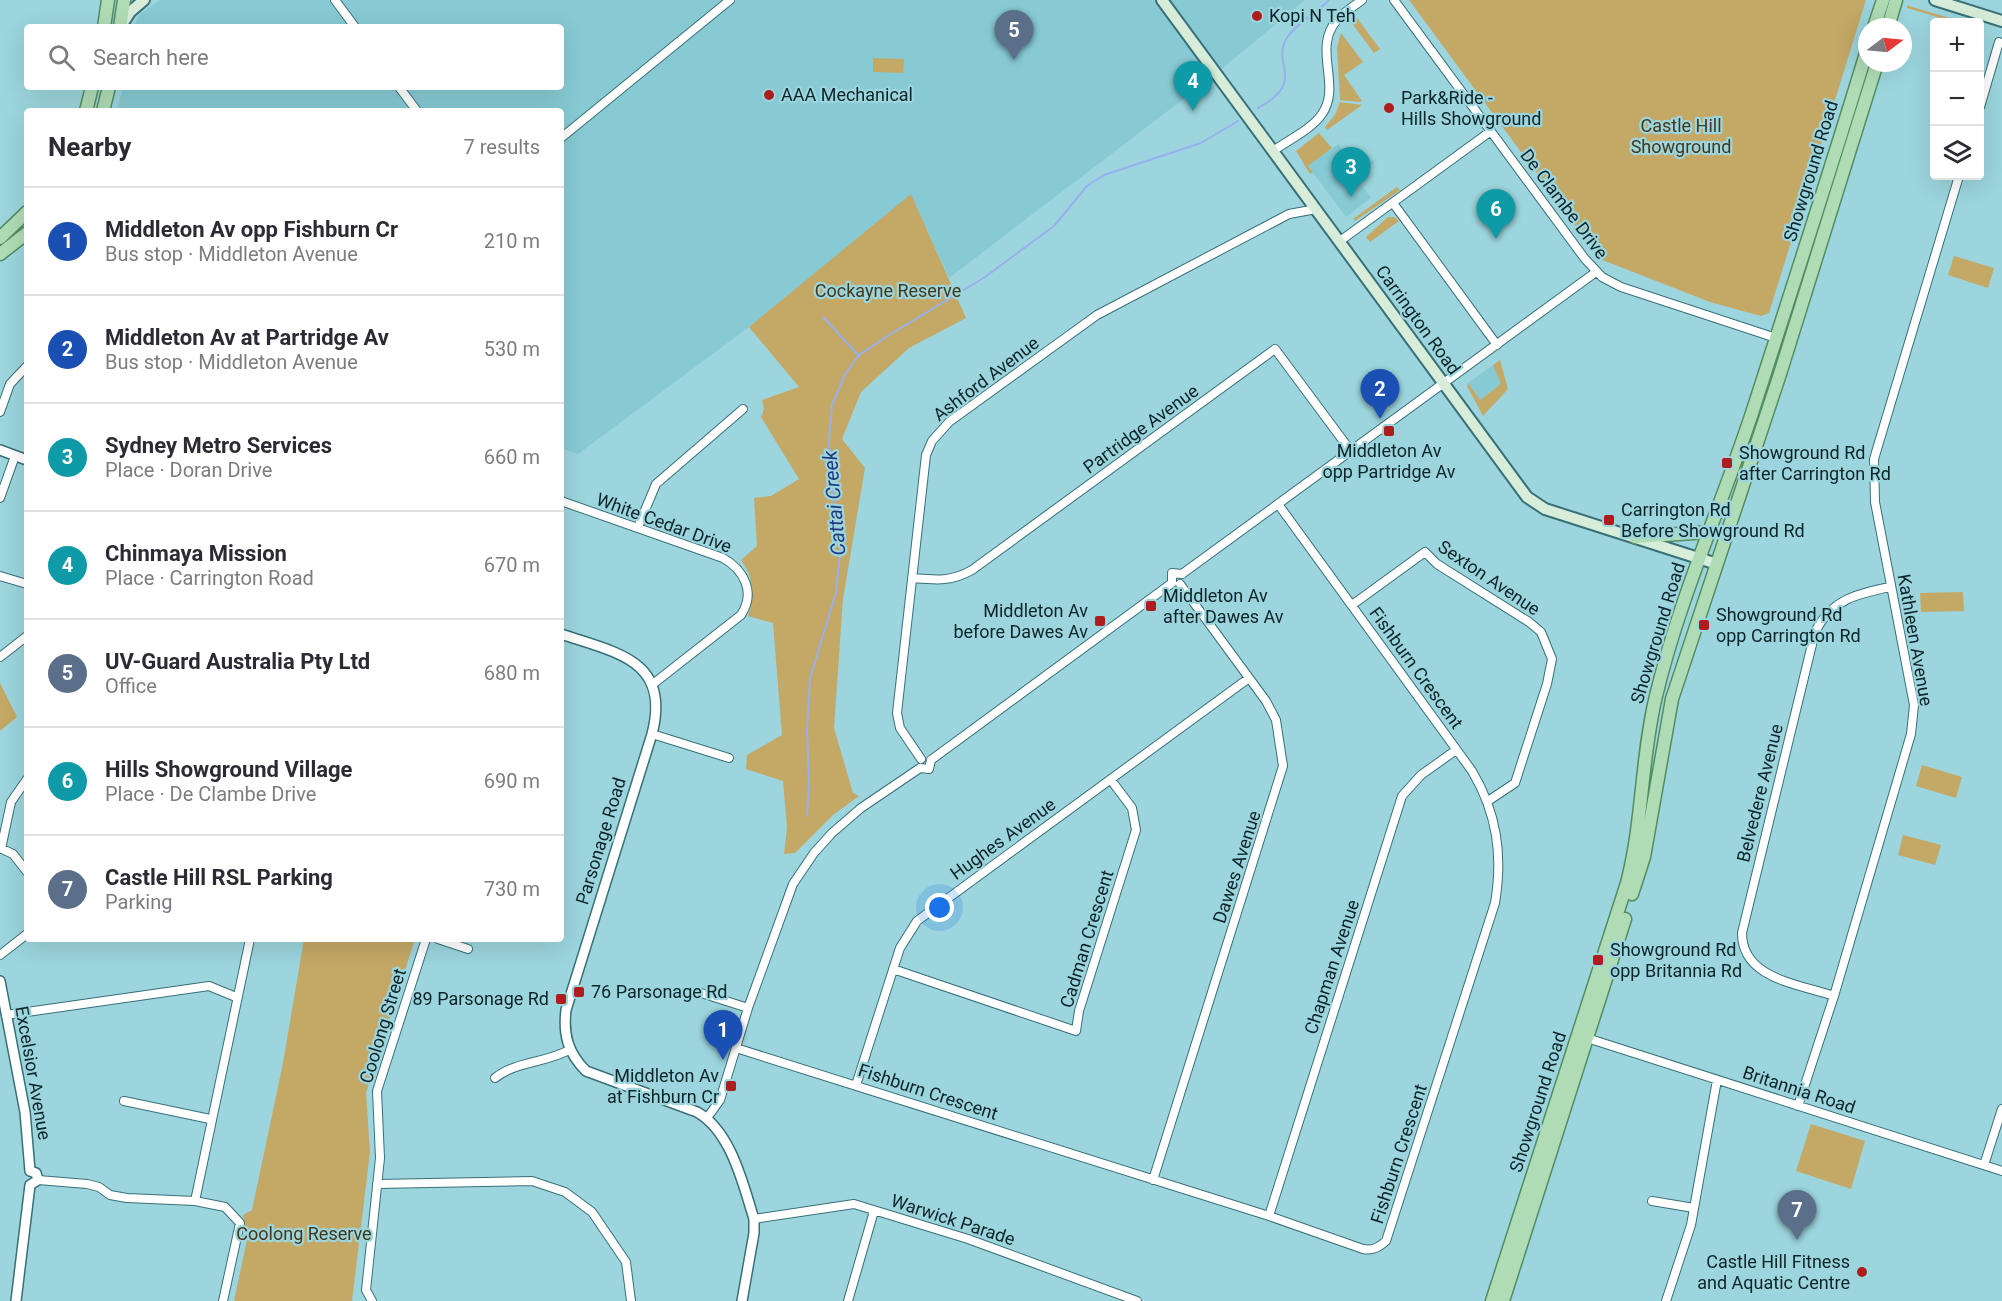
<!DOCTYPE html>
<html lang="en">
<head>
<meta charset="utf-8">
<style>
  body { margin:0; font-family:Roboto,sans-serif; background:#f7f7f7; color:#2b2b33 }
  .controls { position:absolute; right:18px; top:18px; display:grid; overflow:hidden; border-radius:6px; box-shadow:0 6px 24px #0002 }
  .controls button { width:54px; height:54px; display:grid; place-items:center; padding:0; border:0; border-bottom:2px solid #e1e1e2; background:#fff; color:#2b2b33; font:30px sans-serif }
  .compass { position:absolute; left:1858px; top:18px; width:54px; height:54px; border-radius:50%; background:#fff; box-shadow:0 6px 24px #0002; rotate:74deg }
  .you { position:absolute; left:940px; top:908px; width:21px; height:21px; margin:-15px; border:4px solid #fff; border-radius:50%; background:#1a73e8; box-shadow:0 0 0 9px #1a73e833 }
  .badge { display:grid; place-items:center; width:39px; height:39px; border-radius:50%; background:#db2777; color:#fff; font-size:20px; font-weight:700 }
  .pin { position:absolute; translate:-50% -50px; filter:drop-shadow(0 2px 3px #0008) }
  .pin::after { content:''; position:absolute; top:32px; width:21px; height:18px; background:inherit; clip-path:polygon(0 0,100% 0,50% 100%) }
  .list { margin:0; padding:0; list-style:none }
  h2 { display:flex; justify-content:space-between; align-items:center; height:78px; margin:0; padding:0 24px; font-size:26px }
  h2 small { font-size:20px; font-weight:400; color:#7c7c81 }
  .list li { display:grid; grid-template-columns:39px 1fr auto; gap:18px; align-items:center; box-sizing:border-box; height:108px; padding:0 24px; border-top:2px solid #e1e1e2 }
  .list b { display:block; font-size:22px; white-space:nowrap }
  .list p { margin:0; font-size:20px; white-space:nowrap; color:#7c7c81 }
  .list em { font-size:20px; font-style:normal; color:#7c7c81 }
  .icon { flex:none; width:33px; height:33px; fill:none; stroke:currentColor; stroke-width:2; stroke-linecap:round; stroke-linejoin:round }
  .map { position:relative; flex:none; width:2002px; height:1301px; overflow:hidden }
  .search { position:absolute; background:#fff; box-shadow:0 6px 24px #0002; left:24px; top:24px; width:540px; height:66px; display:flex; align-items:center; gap:15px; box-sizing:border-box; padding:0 21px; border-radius:6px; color:#7c7c81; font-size:22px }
  .panel { position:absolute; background:#fff; box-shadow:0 6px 24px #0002; left:24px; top:108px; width:540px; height:834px; border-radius:6px }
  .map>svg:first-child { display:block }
  .built { fill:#87cad4 }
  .green { fill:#c4a866 }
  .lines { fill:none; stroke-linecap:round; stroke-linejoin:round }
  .stream { stroke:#97b0ee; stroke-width:2 }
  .minor-casing { stroke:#387078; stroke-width:10 }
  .tertiary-casing { stroke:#387078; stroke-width:12 }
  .secondary-casing { stroke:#387078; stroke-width:14 }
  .primary-casing { stroke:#538c63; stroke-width:15 }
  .minor { stroke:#fff; stroke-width:8 }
  .tertiary { stroke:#fff; stroke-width:9 }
  .secondary { stroke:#d7edda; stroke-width:10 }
  .primary { stroke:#afdcb5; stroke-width:12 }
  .poi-dot { fill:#ae1d1d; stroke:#9cd5dd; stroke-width:2 }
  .labels { text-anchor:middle; stroke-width:4.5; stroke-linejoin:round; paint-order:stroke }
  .poi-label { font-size:18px; fill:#0d2428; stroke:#9cd5dd; text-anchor:start }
  .park-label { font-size:18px; fill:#45381a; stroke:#9cd5dd }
  .street-label { font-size:18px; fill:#0d2428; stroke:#9cd5dd }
  .water-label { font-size:20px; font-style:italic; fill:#22387f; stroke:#9cd5dd }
</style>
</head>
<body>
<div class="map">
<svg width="2002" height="1301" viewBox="0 0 2002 1301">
  <rect width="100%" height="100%" fill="#9cd5dd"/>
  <path class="built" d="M160 0H1305L1207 81 949 278 911 195 749 327 578 454 561 448V111H117L123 87H561V27H133L140 14Z
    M1338 144 1353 164 1367 154 1374 163 1356 177 1371 198 1346 217 1308 166Z
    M1493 365 1502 384 1480 400 1468 383Z"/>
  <path class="green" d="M1409 0H1866L1769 313 1761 316 1710 302 1600 259Z
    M1907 5 1909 6 1963 22H1954L1907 8Z
    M1357 18 1380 49 1374 53 1351 22Z
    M1341 33 1363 62 1344 75 1362 101 1359 102 1340 100 1337 47Z
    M873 58 904 59 903 73 873 72Z
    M1340 102 1362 105 1327 130 1325 127 1335 115Z
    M1319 133 1332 148 1308 166 1313 172 1310 174 1296 151Z
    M1397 187 1400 190 1355 221 1353 219Z
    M911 194 966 318 909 348 861 392 842 439 865 468 843 599 834 728 853 793 859 796 833 815 795 853 784 854 787 827 783 781 746 769 747 755 782 735 773 623 748 616C755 595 754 578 741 560L757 546 754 498 771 496 799 479 761 417 764 409 762 400 799 387 749 327Z
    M1388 217H1394L1399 221 1370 242 1366 237Z
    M1954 256 1994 268 1988 288 1948 275Z
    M1500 360 1508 389 1483 416 1467 386 1468 383 1480 400 1501 384 1493 365Z
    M1963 592 1964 611 1921 612 1920 593Z
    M0 683 17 717 0 731Z
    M1922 765 1962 777 1956 798 1916 786Z
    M1903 835 1941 845 1935 865 1898 855Z
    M304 939H415L366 1093 370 1152 352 1301H234L247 1240 243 1215 252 1210 283 1063Z
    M1811 1124 1865 1141 1851 1189 1796 1171Z"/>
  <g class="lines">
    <path class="stream" d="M1258 108C1308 81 1270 64 1287 38 1297 22 1317 13 1329 0
      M823 317 859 356
      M807 816 809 783 807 729 810 678 836 593 841 544 831 480 829 441 832 405 845 374 859 355 886 337 985 277 1054 226 1087 186 1104 175 1201 143 1238 121"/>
    <defs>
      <path id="minor" d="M335 0 355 27
        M1394 0 1585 259 1602 277 1621 287 1776 338
        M399 87 417 111
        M1980 107 1999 42
        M561 138 730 0
        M1273 151C1288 140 1311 130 1322 114 1342 86 1312 48 1337 20 1344 12 1354 6 1362 0
        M1393 203 1497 345
        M1340 241 1491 131
        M0 412 10 384 27 366
        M0 498 15 456
        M561 501 723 558C744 570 756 592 741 615L653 684
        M638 527 656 484 743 409
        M1182 574 1596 272
        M0 576 27 584
        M912 578C936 580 951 582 972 570L1275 349 1350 450
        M1172 583V573L1182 574
        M1352 605 1425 552 1437 564 1529 622 1541 632 1552 659 1547 684 1515 783 1488 801
        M0 657 27 636
        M652 734 729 758
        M921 759 900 728 897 713 926 455 932 441 949 422 1097 315 1289 214 1316 209
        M931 760 1172 583
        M920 768 929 769 931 760
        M0 848 13 854 27 872
        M1 849 11 802 27 779
        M438 939 468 949
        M0 955 27 934
        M893 969 1076 1031 1079 1011 1136 830 1132 808 1111 780
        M698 992 748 1008
        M1834 996C1799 984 1742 979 1742 933L1815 632C1832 599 1857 594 1890 587
        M6 1015 209 986 236 997
        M1587 1038 2002 1171
        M736 1048 1269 1216 1363 1249C1373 1251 1379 1247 1386 1241L1495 903C1503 855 1497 813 1472 771L1278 504
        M495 1078C516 1061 546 1063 569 1050
        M856 1085 900 948 917 921 1249 678
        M124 1101 210 1119
        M1798 1106 1834 996 1911 734 1914 705 1875 502 1874 459 1959 176
        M707 1118 720 1100 748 1008 793 884 814 853 832 833 861 808 920 768
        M1984 1165 2002 1109
        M38 1180 87 1184 99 1187 110 1195 127 1198 195 1201 225 1207 240 1223 223 1301
        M1153 1180 1283 766 1276 720 1266 701 1180 584
        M377 1184 532 1181 565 1192 592 1212 626 1262 631 1301
        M195 1201 250 939
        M1652 1201 1694 1208
        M1269 1216 1402 796 1421 775 1456 750
        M754 1219 854 1204 968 1239 1137 1301
        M372 1301 366 1290 380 1158 377 1091 426 939
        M848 1301 874 1211
        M1666 1301 1691 1225 1717 1080"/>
      <path id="tertiary" d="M0 450 27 460
        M561 634C617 653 671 660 652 734L566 1010C563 1035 568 1053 586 1071L697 1112C731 1131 743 1184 754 1219V1233L742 1301
        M0 981 25 1112 30 1171
        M30 1185 38 1180 36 1173 30 1171
        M16 1301 30 1185"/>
      <path id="secondary" d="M1162 0 1527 497 1545 509 1717 564
        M1935 0 2002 21
        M121 26 130 12 144 0"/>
      <path id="primary" d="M104 27 108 0
        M120 27 124 0
        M1874 27 1883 0
        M1888 27 1896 0
        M86 111 92 87
        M103 111 109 87
        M0 238 27 212
        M0 254 27 233
        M1635 537 1708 532
        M1632 894 1644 857 1672 699 1780 374 1877 63
        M1492 1301 1627 883C1643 822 1641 757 1656 696 1679 599 1721 507 1752 413 1791 292 1830 172 1867 50
        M1503 1301 1625 919"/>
    </defs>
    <use href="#minor" class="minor-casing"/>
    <use href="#tertiary" class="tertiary-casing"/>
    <use href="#secondary" class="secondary-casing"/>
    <use href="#primary" class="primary-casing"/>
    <use href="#minor" class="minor"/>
    <use href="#tertiary" class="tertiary"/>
    <use href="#secondary" class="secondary"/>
    <use href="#primary" class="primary"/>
  </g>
  <g class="poi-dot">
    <circle cx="1257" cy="16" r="6"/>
    <circle cx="769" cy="95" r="6"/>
    <circle cx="1389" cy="108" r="6"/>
    <rect x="1383" y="425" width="12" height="12" rx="3"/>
    <rect x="1721" y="457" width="12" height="12" rx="3"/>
    <rect x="1603" y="514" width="12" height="12" rx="3"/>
    <rect x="1145" y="600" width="12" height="12" rx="3"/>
    <rect x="1094" y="615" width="12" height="12" rx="3"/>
    <rect x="1698" y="619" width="12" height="12" rx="3"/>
    <rect x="1592" y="954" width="12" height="12" rx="3"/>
    <rect x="573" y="986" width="12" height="12" rx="3"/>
    <rect x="555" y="993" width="12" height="12" rx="3"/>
    <rect x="725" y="1080" width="12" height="12" rx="3"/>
    <circle cx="1862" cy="1272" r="6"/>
  </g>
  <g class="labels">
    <g class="poi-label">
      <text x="1269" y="22">Kopi N Teh</text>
      <text x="781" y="101">AAA Mechanical</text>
      <text x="1401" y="104">Park&amp;Ride -<tspan x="1401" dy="21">Hills Showground</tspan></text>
      <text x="1389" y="457" text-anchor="middle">Middleton Av<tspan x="1389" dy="21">opp Partridge Av</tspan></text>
      <text x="1739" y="459">Showground Rd<tspan x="1739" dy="21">after Carrington Rd</tspan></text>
      <text x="1621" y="516">Carrington Rd<tspan x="1621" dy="21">Before Showground Rd</tspan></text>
      <text x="1163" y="602">Middleton Av<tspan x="1163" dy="21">after Dawes Av</tspan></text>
      <text x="1088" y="617" text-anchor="end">Middleton Av<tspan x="1088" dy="21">before Dawes Av</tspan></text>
      <text x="1716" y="621">Showground Rd<tspan x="1716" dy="21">opp Carrington Rd</tspan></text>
      <text x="1610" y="956">Showground Rd<tspan x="1610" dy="21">opp Britannia Rd</tspan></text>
      <text x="591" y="998">76 Parsonage Rd</text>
      <text x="549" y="1005" text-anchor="end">89 Parsonage Rd</text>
      <text x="719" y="1082" text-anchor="end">Middleton Av<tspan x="719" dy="21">at Fishburn Cr</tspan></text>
      <text x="1850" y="1268" text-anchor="end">Castle Hill Fitness<tspan x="1850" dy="21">and Aquatic Centre</tspan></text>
    </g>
    <g class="park-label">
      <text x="1681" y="132">Castle Hill<tspan x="1681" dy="21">Showground</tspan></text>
      <text x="888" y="297">Cockayne Reserve</text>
      <text x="304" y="1240">Coolong Reserve</text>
    </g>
    <g class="street-label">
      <text transform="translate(1811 171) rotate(-73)" y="6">Showground Road</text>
      <text transform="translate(1564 204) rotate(53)" y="6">De Clambe Drive</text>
      <text transform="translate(1418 320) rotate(54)" y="6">Carrington Road</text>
      <text transform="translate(986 379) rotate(-37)" y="6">Ashford Avenue</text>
      <text transform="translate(1141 429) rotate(-36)" y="6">Partridge Avenue</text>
      <text transform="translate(664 523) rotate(20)" y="6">White Cedar Drive</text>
      <text transform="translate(1489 578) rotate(34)" y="6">Sexton Avenue</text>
      <text transform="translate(1658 633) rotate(-73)" y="6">Showground Road</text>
      <text transform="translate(1915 640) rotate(80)" y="6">Kathleen Avenue</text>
      <text transform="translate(1416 668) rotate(54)" y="6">Fishburn Crescent</text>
      <text transform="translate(1760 793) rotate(-76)" y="6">Belvedere Avenue</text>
      <text transform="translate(1003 839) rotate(-36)" y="6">Hughes Avenue</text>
      <text transform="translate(601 841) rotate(-73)" y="6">Parsonage Road</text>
      <text transform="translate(1237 867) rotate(-72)" y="6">Dawes Avenue</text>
      <text transform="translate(1087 939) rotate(-73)" y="6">Cadman Crescent</text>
      <text transform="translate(1332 967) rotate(-72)" y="6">Chapman Avenue</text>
      <text transform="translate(383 1026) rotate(-73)" y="6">Coolong Street</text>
      <text transform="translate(33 1073) rotate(80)" y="6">Excelsior Avenue</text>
      <text transform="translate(1799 1090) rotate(18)" y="6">Britannia Road</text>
      <text transform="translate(928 1092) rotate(18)" y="6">Fishburn Crescent</text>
      <text transform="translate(1538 1102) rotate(-72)" y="6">Showground Road</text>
      <text transform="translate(1399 1154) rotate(-72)" y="6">Fishburn Crescent</text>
      <text transform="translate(953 1220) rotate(18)" y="6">Warwick Parade</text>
    </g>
    <g class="water-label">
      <text transform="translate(834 503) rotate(-95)" y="7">Cattai Creek</text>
    </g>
  </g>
</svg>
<div class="controls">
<button>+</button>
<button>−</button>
<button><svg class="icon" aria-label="layers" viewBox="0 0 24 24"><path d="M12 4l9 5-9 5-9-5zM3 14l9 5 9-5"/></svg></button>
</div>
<svg class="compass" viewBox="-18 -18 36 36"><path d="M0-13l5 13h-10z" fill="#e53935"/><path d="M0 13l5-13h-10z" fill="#7c7c81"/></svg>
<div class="you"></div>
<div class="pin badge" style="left:723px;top:1060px;background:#1a4fb4">1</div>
<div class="pin badge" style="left:1380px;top:419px;background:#1a4fb4">2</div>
<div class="pin badge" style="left:1351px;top:197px;background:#0f9aa8">3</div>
<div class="pin badge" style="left:1193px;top:111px;background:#0f9aa8">4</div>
<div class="pin badge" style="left:1014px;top:60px;background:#5c6f8a">5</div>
<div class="pin badge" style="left:1496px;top:239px;background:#0f9aa8">6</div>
<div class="pin badge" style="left:1797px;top:1240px;background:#5c6f8a">7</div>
<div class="search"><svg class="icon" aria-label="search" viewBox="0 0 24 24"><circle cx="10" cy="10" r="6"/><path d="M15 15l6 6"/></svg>Search here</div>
<section class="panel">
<h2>Nearby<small>7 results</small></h2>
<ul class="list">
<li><span class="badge" style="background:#1a4fb4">1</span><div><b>Middleton Av opp Fishburn Cr</b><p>Bus stop · Middleton Avenue</p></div><em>210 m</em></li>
<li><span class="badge" style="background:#1a4fb4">2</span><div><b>Middleton Av at Partridge Av</b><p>Bus stop · Middleton Avenue</p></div><em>530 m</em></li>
<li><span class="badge" style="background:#0f9aa8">3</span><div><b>Sydney Metro Services</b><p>Place · Doran Drive</p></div><em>660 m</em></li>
<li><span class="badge" style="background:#0f9aa8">4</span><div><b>Chinmaya Mission</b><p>Place · Carrington Road</p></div><em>670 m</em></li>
<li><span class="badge" style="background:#5c6f8a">5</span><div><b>UV-Guard Australia Pty Ltd</b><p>Office</p></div><em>680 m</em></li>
<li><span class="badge" style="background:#0f9aa8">6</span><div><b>Hills Showground Village</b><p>Place · De Clambe Drive</p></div><em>690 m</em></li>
<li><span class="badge" style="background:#5c6f8a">7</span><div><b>Castle Hill RSL Parking</b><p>Parking</p></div><em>730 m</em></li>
</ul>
</section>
</div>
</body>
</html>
